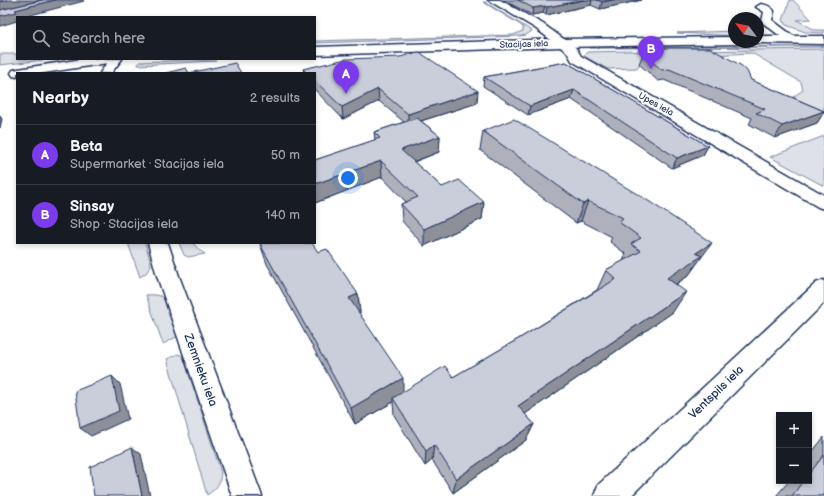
<!DOCTYPE html>
<html lang="en">
<head>
<meta charset="utf-8">
<style>
  body { margin:0; font-family:"Balsamiq Sans",sans-serif; background:#242831; color:#f1f3f6 }
  .controls { position:absolute; right:12px; bottom:12px; display:grid; overflow:hidden; border-radius:0px; box-shadow:0 2px 6px #0003 }
  .controls button { width:36px; height:36px; display:grid; place-items:center; padding:0; border:0; border-bottom:1px solid #363941; background:#171b24; color:#f1f3f6; font:20px sans-serif }
  .compass { position:absolute; left:728px; top:12px; width:36px; height:36px; border-radius:50%; background:#171b24; box-shadow:0 2px 6px #0003; rotate:302deg }
  .you { position:absolute; left:348px; top:178px; width:14px; height:14px; margin:-10px; border:3px solid #fff; border-radius:50%; background:#1a73e8; box-shadow:0 0 0 6px #1a73e833 }
  .badge { display:grid; place-items:center; width:26px; height:26px; border-radius:50%; background:#7c3aed; color:#fff; font-size:13px; font-weight:700 }
  .pin { position:absolute; translate:-50% -33px; filter:drop-shadow(0 1px 2px #0008) }
  .pin::after { content:''; position:absolute; top:21px; width:14px; height:12px; background:inherit; clip-path:polygon(0 0,100% 0,50% 100%) }
  .list { margin:0; padding:0; list-style:none }
  h2 { display:flex; justify-content:space-between; align-items:center; height:52px; margin:0; padding:0 16px; font-size:17px }
  h2 small { font-size:13px; font-weight:400; color:#9ea1a6 }
  .list li { display:grid; grid-template-columns:26px 1fr auto; gap:12px; align-items:center; box-sizing:border-box; height:60px; padding:0 16px; border-top:1px solid #363941 }
  .list b { display:block; font-size:15px; white-space:nowrap }
  .list p { margin:0; font-size:13px; white-space:nowrap; color:#9ea1a6 }
  .list em { font-size:13px; font-style:normal; color:#9ea1a6 }
  .icon { flex:none; width:22px; height:22px; fill:none; stroke:currentColor; stroke-width:2; stroke-linecap:round; stroke-linejoin:round }
  .map { position:relative; flex:none; width:824px; height:496px; overflow:hidden }
  .search { position:absolute; background:#171b24; box-shadow:0 2px 6px #0003; left:16px; top:16px; width:300px; height:44px; display:flex; align-items:center; gap:10px; box-sizing:border-box; padding:0 14px; border-radius:0px; color:#9ea1a6; font-size:15px }
  .panel { position:absolute; background:#171b24; box-shadow:0 2px 6px #0003; left:16px; top:72px; width:300px; height:172px; border-radius:0px }
  .map>svg:first-child { display:block }
  .green { fill:#dee1e7; stroke:#7c88a2 }
  .lines { fill:none; stroke-linecap:round; stroke-linejoin:round }
  .minor-casing { stroke:#1b2f5e; stroke-width:3 }
  .secondary-casing { stroke:#1b2f5e; stroke-width:3 }
  .minor { fill:#fff; fill-rule:evenodd }
  .secondary { fill:#fff; fill-rule:evenodd }
  .wall { fill:#aeb1bb; stroke:#1b2f5e }
  .shaded-wall { fill:#8d9099; stroke:#1b2f5e }
  .building { fill:#caceda; stroke:#1b2f5e }
  .labels { text-anchor:middle; stroke-width:4; stroke-linejoin:round; paint-order:stroke }
  .far-street-label { font-size:9px; fill:#1b2f5e; stroke:#fff }
  .near-street-label { font-size:12px; fill:#1b2f5e; stroke:#fff }
</style>
</head>
<body>
<div class="map">
<svg width="824" height="496" viewBox="0 0 824 496">
  <rect width="100%" height="100%" fill="#fff"/>
  <filter id="ink" filterUnits="userSpaceOnUse"><feTurbulence type="fractalNoise" baseFrequency=".025" numOctaves="2"/><feDisplacementMap in="SourceGraphic" scale="8" xChannelSelector="R" yChannelSelector="G"/><feConvolveMatrix kernelMatrix="1 2 1 2 8 2 1 2 1" color-interpolation-filters="sRGB"/></filter>
  <g filter="url(#ink)">
    <path class="green" d="M790 0H793L811 19 797 20 815 30H824V33L805 32 786 25 783 20Z
      M483 2H485L532 31 526 35 521 36 315 43V41L513 35 523 31V27L519 24Z
      M734 31V36L677 33Z
      M824 46V47L589 48H590Z
      M824 49V113L793 97 803 90 801 82 752 53 690 56 682 51Z
      M630 51 640 52 647 59 638 66 637 68 608 69 585 57 584 55 587 52Z
      M0 54H17V59H52L0 65Z
      M190 60 216 61 138 65 139 62Z
      M824 136V186L770 157Z
      M128 243H145L150 260 151 266 146 273 140 277Z
      M179 243H193L199 250 205 254 188 257 184 255Z
      M146 295C151 295 157 294 162 297 169 302 175 327 178 336L163 344Z
      M178 354 183 356 221 472C220 485 217 488 207 495L167 359Z"/>
    <g class="lines">
      <defs>
        <path id="minor" d="M488 0H500L543 24 576 48 581 56 824 195V209L818 207 572 61 567 52 535 28Z
          M761 4C767 5 770 6 774 11L772 20 796 38 798 40 796 42H788L763 23 762 21 764 12 756 7Z
          M110 59H122L112 72 113 73H100Z
          M148 243H168L179 276 262 496H232L157 276Z
          M824 280V303L631 496H594L598 485 816 283Z"/>
        <path id="secondary" d="M758 36H824V44L754 43 758 42Z
          M734 37V42H739L738 44 561 47 315 55V47L561 39Z
          M82 59H115L113 62 108 63 44 73H17V77L13 76 11 73 13 70 18 69Z"/>
      </defs>
      <use href="#minor" class="minor-casing"/>
      <use href="#secondary" class="secondary-casing"/>
      <use href="#minor" class="minor"/>
      <use href="#secondary" class="secondary"/>
    </g>
    <path class="wall" d="M503 0H642L600 9 591 5 546 15 543 13 532 15Z
      M643 54 751 80 824 111V112L817 123 775 138 749 124 752 118 664 80 658 81 639 64Z
      M566 62 708 146 703 155 672 168 571 99 528 115 483 86 484 77Z
      M303 69 477 103 421 121 440 136 439 152 414 162 442 187 484 202 482 219 424 246 402 221 401 204 406 202 382 177 315 203V160L375 140 374 132 404 122 379 101 343 119 315 90V73H304Z
      M483 131 698 262 688 276 676 284 673 312 525 414 534 424 526 440 453 493 432 460 425 466 394 415 393 402 355 424 267 264 260 244 318 252 358 294 360 313 359 314 403 392 453 377 520 338 597 290 606 270 623 261 626 254 610 242 612 237 581 221 576 223 480 150Z
      M824 437V496H776L789 481H809V456Z"/>
    <path class="shaded-wall" d="M7 0H43L0 10V2Z
      M55 0H83L84 1 23 17H17V21L0 26V16L15 10Z
      M584 0H592L591 5 546 15 547 7Z
      M612 0H642L600 9 602 2Z
      M545 6 543 13 532 15 533 8Z
      M378 89 379 101 343 119 342 107Z
      M574 90 571 99 528 115 530 106Z
      M478 91 477 103 408 125V114Z
      M824 111V112L817 123 775 138 782 126Z
      M0 116 2 119 0 128Z
      M440 136 439 152 402 166 401 150Z
      M708 146 703 155 672 168 677 158Z
      M381 161 382 177 315 203V184Z
      M588 201 581 221 576 223 583 204Z
      M484 202 482 219 424 246V229Z
      M712 243 688 276 655 298 667 278 696 253Z
      M686 292 673 312 512 423 518 406Z
      M358 294 360 313 352 317 349 298Z
      M112 376 120 384 128 419 91 436 80 428Z
      M403 378V396L393 398V402L355 424 351 408Z
      M534 424 526 440 453 493 456 479Z
      M434 445 432 460 425 466 426 451Z
      M132 447 141 454 150 496H142Z"/>
    <path class="building" d="M0 0H7L0 2Z
      M43 0H55L15 10 17 12 0 16V10Z
      M518 0H584L547 7 545 6 533 8Z
      M597 0H612L602 2Z
      M666 48H710L742 66 747 71 751 80 824 111 782 126 756 113 765 109 669 69 662 70 643 54Z
      M419 52 478 91 408 114 378 89 342 107 315 81V73H307L303 69 346 59 400 57Z
      M566 62 708 146 677 158 574 90 530 106 484 77Z
      M235 63 241 73H166L186 68 189 73Z
      M417 118 440 136 401 150 442 187 459 180 484 202 424 229 401 204 418 197 381 161 315 184V160L380 138 374 132Z
      M514 119 650 202 712 243 696 253 702 256 667 278 686 292 518 406 534 424 456 479 434 445 426 451 393 398 445 366 453 377 520 338 616 279 606 270 641 251 631 244 641 238 619 222 623 218 588 201 583 204 483 131Z
      M263 243H312L318 252 327 249 358 294 349 298 403 378 351 408 260 244Z
      M112 376 119 411 80 428 75 391Z
      M132 447 142 496H94L90 467Z
      M824 455V496H792L803 481H809V474Z"/>
  </g>
  <g class="labels">
    <g class="far-street-label">
      <text transform="translate(524 44) rotate(-2)" y="3">Stacijas iela</text>
      <text transform="translate(656 104) rotate(29)" y="3">Upes iela</text>
    </g>
    <g class="near-street-label">
      <text transform="translate(201 370) rotate(70)" y="4">Zemnieku iela</text>
      <text transform="translate(716 392) rotate(-44)" y="4">Ventspils iela</text>
    </g>
  </g>
</svg>
<div class="controls">
<button>+</button>
<button>−</button>
</div>
<svg class="compass" viewBox="-18 -18 36 36"><path d="M0-13l5 13h-10z" fill="#e53935"/><path d="M0 13l5-13h-10z" fill="#9ea1a6"/></svg>
<div class="you"></div>
<div class="pin badge" style="left:346px;top:94px">A</div>
<div class="pin badge" style="left:651px;top:69px">B</div>
<div class="search"><svg class="icon" aria-label="search" viewBox="0 0 24 24"><circle cx="10" cy="10" r="6"/><path d="M15 15l6 6"/></svg>Search here</div>
<section class="panel">
<h2>Nearby<small>2 results</small></h2>
<ul class="list">
<li><span class="badge">A</span><div><b>Beta</b><p>Supermarket · Stacijas iela</p></div><em>50 m</em></li>
<li><span class="badge">B</span><div><b>Sinsay</b><p>Shop · Stacijas iela</p></div><em>140 m</em></li>
</ul>
</section>
</div>
</body>
</html>
